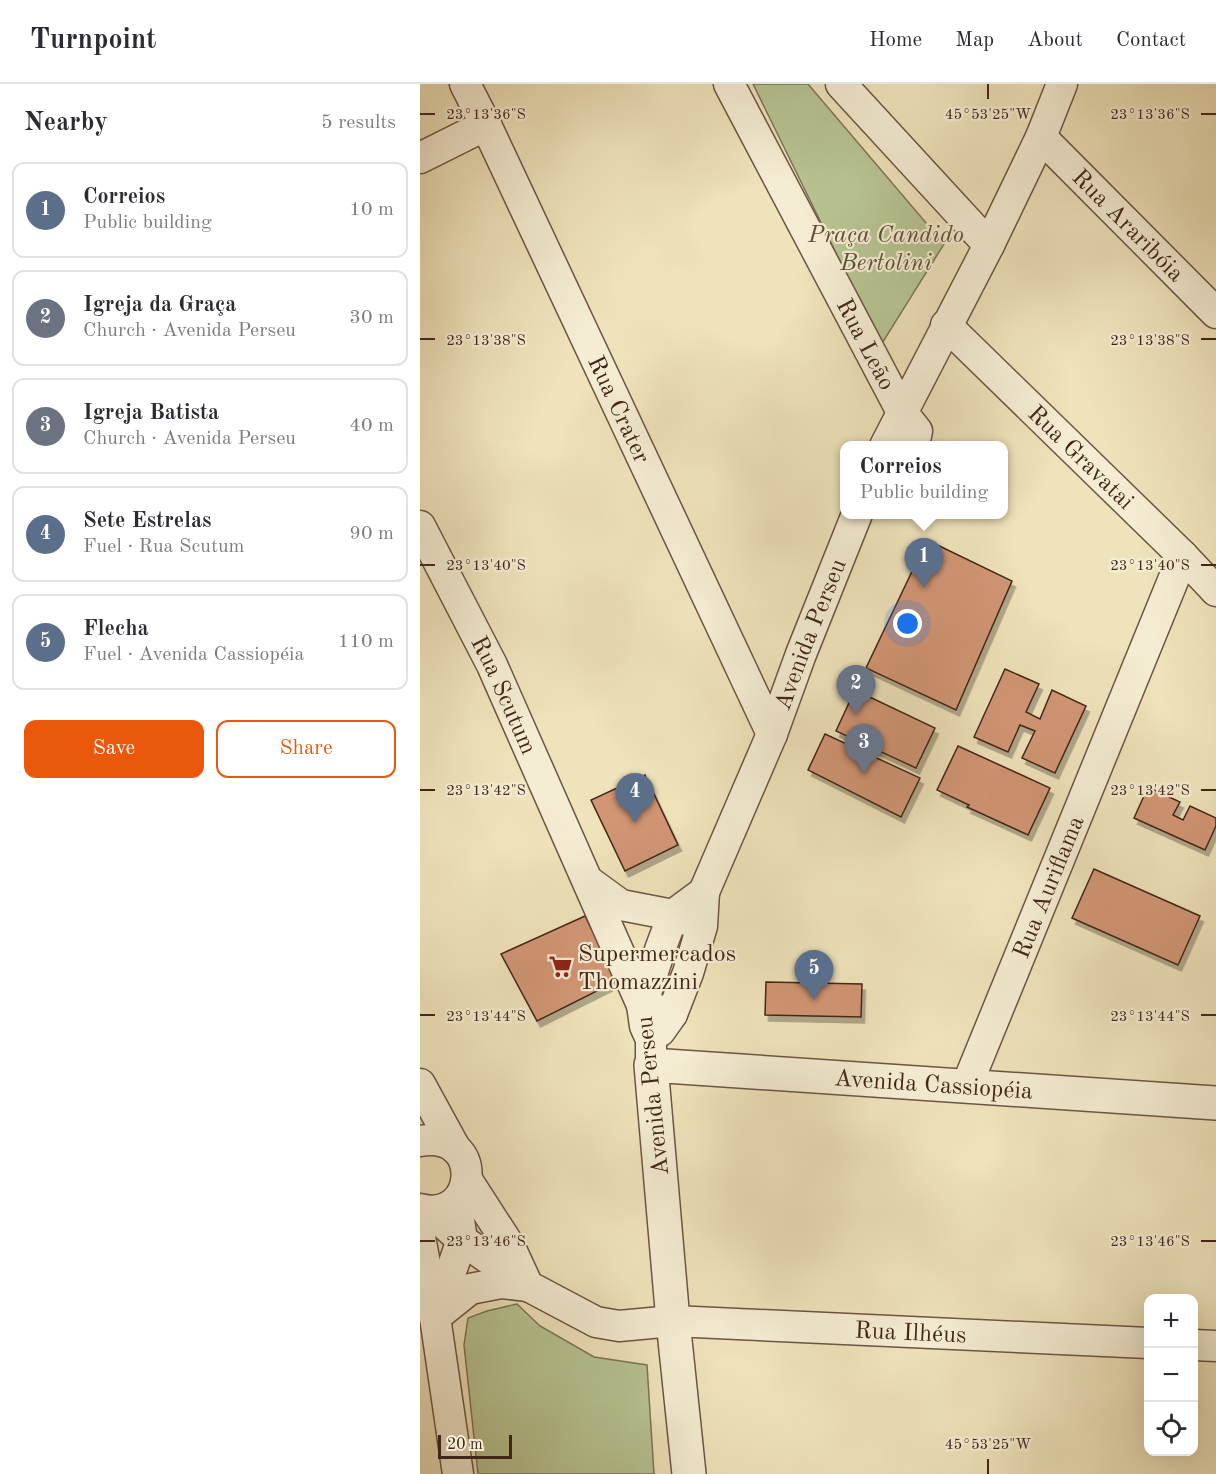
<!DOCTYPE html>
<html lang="en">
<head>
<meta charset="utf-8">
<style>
  body { margin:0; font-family:"Old Standard TT",serif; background:#f2f2f3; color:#2b2b33 }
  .controls { position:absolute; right:18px; bottom:18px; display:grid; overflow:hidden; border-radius:12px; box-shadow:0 6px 24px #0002 }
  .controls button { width:54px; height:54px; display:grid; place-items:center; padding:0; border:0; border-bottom:2px solid #e1e1e2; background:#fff; color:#2b2b33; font:30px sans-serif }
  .scale { position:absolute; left:18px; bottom:15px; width:74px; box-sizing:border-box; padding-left:6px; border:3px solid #42261a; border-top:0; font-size:16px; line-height:21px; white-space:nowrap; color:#42261a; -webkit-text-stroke:4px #f5edd3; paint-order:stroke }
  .you { position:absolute; left:488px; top:540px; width:21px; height:21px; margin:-15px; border:4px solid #fff; border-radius:50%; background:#1a73e8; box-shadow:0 0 0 9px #1a73e833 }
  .badge { display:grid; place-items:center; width:39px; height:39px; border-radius:50%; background:#ea580c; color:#fff; font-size:20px; font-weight:700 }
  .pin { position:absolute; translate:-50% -50px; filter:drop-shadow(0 2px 3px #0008) }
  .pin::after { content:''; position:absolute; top:32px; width:21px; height:18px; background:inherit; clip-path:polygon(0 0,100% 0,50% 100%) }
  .popup { position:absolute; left:420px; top:357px; width:168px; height:78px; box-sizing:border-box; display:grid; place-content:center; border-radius:12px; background:#fff; filter:drop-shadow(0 2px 4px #0005); font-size:20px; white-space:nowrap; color:#7c7c81 }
  .popup b { font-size:22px; color:#2b2b33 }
  .popup::after { content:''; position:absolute; left:50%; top:100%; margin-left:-12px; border:12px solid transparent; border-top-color:#fff }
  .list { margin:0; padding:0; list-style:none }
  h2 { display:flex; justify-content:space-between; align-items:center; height:78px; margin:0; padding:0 24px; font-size:26px }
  h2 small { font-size:20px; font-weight:400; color:#7c7c81 }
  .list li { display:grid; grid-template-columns:39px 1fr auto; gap:18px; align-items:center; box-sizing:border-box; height:96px; margin:0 12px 12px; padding:0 12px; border:2px solid #e1e1e2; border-radius:12px }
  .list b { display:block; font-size:22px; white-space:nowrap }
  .list p { margin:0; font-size:20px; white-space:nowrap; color:#7c7c81 }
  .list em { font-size:20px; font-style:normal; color:#7c7c81 }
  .actions { display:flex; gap:12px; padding:18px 24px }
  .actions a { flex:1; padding:14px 0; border:2px solid #ea580c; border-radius:12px; text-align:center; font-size:21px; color:#ea580c }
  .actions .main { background:#ea580c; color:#fff }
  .icon { flex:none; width:33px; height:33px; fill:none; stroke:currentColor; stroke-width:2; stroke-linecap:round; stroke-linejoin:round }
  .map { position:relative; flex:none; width:796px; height:1390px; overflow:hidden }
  header { display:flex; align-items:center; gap:36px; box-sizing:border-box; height:84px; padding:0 30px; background:#fff; border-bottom:2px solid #e1e1e2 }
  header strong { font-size:28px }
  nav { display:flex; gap:33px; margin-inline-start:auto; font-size:21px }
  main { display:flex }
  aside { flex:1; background:#fff }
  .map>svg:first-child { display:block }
  .green { fill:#b7c492; stroke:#7c7556; stroke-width:1.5 }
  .building { fill:#d29674; stroke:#42261a; stroke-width:1.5; filter:url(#shadow) }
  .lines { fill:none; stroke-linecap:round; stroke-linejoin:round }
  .minor-casing { stroke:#6d5542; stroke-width:33 }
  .tertiary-casing { stroke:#6d5542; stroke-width:36 }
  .minor { stroke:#f5edd3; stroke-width:30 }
  .tertiary { stroke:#f5edd3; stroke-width:33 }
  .ticks { fill:none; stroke:#42261a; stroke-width:2 }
  .labels { text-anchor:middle; stroke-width:4.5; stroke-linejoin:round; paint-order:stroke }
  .street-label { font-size:24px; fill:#42261a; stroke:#f5edd3 }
  .park-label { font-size:24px; font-style:italic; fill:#5f4e38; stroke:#f5edd3 }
  .poi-label { font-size:24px; fill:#42261a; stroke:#f5edd3; text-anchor:start }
  .ticks-label { font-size:15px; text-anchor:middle; fill:#42261a; stroke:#f5edd3; stroke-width:4.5; stroke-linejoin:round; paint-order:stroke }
</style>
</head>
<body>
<header>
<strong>Turnpoint</strong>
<nav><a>Home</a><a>Map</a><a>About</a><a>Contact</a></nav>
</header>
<main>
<aside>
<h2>Nearby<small>5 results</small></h2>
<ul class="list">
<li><span class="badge" style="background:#5c6f8a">1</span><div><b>Correios</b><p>Public building</p></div><em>10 m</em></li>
<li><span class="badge" style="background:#6b7280">2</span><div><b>Igreja da Graça</b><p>Church · Avenida Perseu</p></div><em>30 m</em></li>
<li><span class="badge" style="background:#6b7280">3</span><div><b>Igreja Batista</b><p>Church · Avenida Perseu</p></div><em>40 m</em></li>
<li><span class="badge" style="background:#5c6f8a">4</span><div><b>Sete Estrelas</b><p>Fuel · Rua Scutum</p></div><em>90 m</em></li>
<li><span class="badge" style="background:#5c6f8a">5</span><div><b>Flecha</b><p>Fuel · Avenida Cassiopéia</p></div><em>110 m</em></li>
</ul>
<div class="actions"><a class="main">Save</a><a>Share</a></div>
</aside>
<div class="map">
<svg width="796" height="1390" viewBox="0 0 796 1390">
  <defs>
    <filter id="shadow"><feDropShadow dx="3.5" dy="6" stdDeviation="0" flood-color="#0004"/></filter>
  </defs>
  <rect width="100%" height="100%" fill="#efe3bb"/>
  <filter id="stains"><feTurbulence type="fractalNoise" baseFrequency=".00333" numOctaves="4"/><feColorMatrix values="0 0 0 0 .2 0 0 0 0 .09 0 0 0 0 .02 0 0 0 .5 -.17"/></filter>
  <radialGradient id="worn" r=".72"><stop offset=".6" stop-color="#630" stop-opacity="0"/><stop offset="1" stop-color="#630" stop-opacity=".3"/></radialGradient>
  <path class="green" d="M333 0H388L524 160 461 261Z
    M97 1220 120 1242 174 1273 227 1281 234 1390H58L44 1261 48 1234 67 1227Z"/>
  <path class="building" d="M507 456 592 497 536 626 446 584Z
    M585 585 619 600 606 628 620 635 632 606 666 622 635 689 602 674 615 647 600 641 588 668 554 653Z
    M435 606 515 644 496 684 416 647Z
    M405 650 500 694 481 733 388 686Z
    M538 662 630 704 608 751 547 723 549 721 517 706Z
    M225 691 258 761 205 787 171 716Z
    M728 703 760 718 753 731 763 736 770 722 796 734V742L785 766 714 734Z
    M674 785 780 832 758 881 652 834Z
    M165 832 197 897 117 937 81 870Z
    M346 898 442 900 441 933 345 931Z"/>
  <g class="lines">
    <defs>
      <g id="minor">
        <path id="s1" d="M45 0 66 41 352 650"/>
        <path id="s2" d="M309 0 482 328 497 347 494 362"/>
        <path d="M421 0 569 161"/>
        <path id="s3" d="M621 53 796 229"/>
        <path d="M0 74 66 41"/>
        <path id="s4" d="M526 241 763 472 796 507"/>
        <path d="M465 362 569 161 621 53 642 0"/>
        <path id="s5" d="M0 442 72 581 222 921 252 930"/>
        <path d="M168 797 201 821 253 831 272 838"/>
        <path d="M240 947 252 930 268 889 282 842 284 808"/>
        <path id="s6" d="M231 981V955L225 942 222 921 241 863 253 831 284 808 352 650 381 570 437 430"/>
        <path d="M0 1000 35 1064"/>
        <path id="s7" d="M547 1001 763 472"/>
        <path d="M0 1057C66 1046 58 1140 0 1125"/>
        <path d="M47 1096 89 1161 107 1200"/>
        <path id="s8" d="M10 1127 42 1156 108 1202 176 1238 199 1242 253 1237 728 1259"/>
        <path d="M0 1153 15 1233 38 1390"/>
        <path d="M15 1233 42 1156 39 1136"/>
        <path d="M15 1233 50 1205 81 1199 108 1202"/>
        <path d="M774 1261 796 1262"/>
      </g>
      <g id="tertiary">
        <path id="s9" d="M269 1390 253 1237 231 981 796 1019"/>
      </g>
    </defs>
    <use href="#minor" class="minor-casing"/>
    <use href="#tertiary" class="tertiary-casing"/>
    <use href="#minor" class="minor"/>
    <use href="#tertiary" class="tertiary"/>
  </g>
  <path class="ticks" d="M568 0V15M0 30H15M781 30H796M0 255H15M781 255H796M0 481H15M781 481H796M0 706H15M781 706H796M0 931H15M781 931H796M0 1157H15M781 1157H796M568 1375V1390"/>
  <defs>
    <symbol id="supermarket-bare" viewBox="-9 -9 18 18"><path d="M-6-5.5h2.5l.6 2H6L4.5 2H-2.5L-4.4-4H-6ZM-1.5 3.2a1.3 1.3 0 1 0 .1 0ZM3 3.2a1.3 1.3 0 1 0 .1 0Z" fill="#8f2418" stroke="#f5edd3" stroke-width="2.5" paint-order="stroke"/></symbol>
  </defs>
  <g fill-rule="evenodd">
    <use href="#supermarket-bare" x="124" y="866" width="33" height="33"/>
  </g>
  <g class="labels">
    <g class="street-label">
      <text dy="8" stroke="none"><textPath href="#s3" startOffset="124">Rua Araribóia</textPath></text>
      <text dy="8" stroke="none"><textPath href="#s2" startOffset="294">Rua Leão</textPath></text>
      <text dy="8" stroke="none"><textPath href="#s1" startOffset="360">Rua Crater</textPath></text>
      <text dy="8" stroke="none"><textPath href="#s4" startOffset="189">Rua Gravatai</textPath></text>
      <text dy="8" stroke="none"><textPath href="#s6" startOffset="474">Avenida Perseu</textPath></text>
      <text dy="8" stroke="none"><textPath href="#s5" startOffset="189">Rua Scutum</textPath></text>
      <text dy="8" stroke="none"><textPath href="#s7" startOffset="214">Rua Auriflama</textPath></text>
      <text dy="8" stroke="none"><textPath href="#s9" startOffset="694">Avenida Cassiopéia</textPath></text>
      <text transform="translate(232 1012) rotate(-96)" y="8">Avenida Perseu</text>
      <text dy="8" stroke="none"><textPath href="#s8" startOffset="516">Rua Ilhéus</textPath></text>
    </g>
    <g class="park-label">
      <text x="466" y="158">Praça Candido<tspan x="466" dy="28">Bertolini</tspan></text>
    </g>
    <g class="poi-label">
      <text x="158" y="877">Supermercados<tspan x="158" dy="28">Thomazzini</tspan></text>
    </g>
  </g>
  <g class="ticks-label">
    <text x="568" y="35">45°53'25"W</text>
    <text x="66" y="35">23°13'36"S</text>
    <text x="730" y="35">23°13'36"S</text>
    <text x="66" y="261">23°13'38"S</text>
    <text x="730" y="261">23°13'38"S</text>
    <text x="66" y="486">23°13'40"S</text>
    <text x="730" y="486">23°13'40"S</text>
    <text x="66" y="711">23°13'42"S</text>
    <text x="730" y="711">23°13'42"S</text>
    <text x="66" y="937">23°13'44"S</text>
    <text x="730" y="937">23°13'44"S</text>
    <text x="66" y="1162">23°13'46"S</text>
    <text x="730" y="1162">23°13'46"S</text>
    <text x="568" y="1365">45°53'25"W</text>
  </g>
  <rect width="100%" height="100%" filter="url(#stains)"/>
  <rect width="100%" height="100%" fill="url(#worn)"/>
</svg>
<div class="controls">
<button>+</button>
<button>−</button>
<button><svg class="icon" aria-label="locate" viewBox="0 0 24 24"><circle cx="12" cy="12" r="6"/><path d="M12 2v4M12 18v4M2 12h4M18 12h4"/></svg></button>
</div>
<div class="scale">20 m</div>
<div class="you"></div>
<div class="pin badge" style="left:504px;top:504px;background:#5c6f8a">1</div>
<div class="popup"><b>Correios</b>Public building</div>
<div class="pin badge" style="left:436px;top:631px;background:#6b7280">2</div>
<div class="pin badge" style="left:444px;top:690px;background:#6b7280">3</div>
<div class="pin badge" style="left:215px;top:739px;background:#5c6f8a">4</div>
<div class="pin badge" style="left:394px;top:916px;background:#5c6f8a">5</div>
</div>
</main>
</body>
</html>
